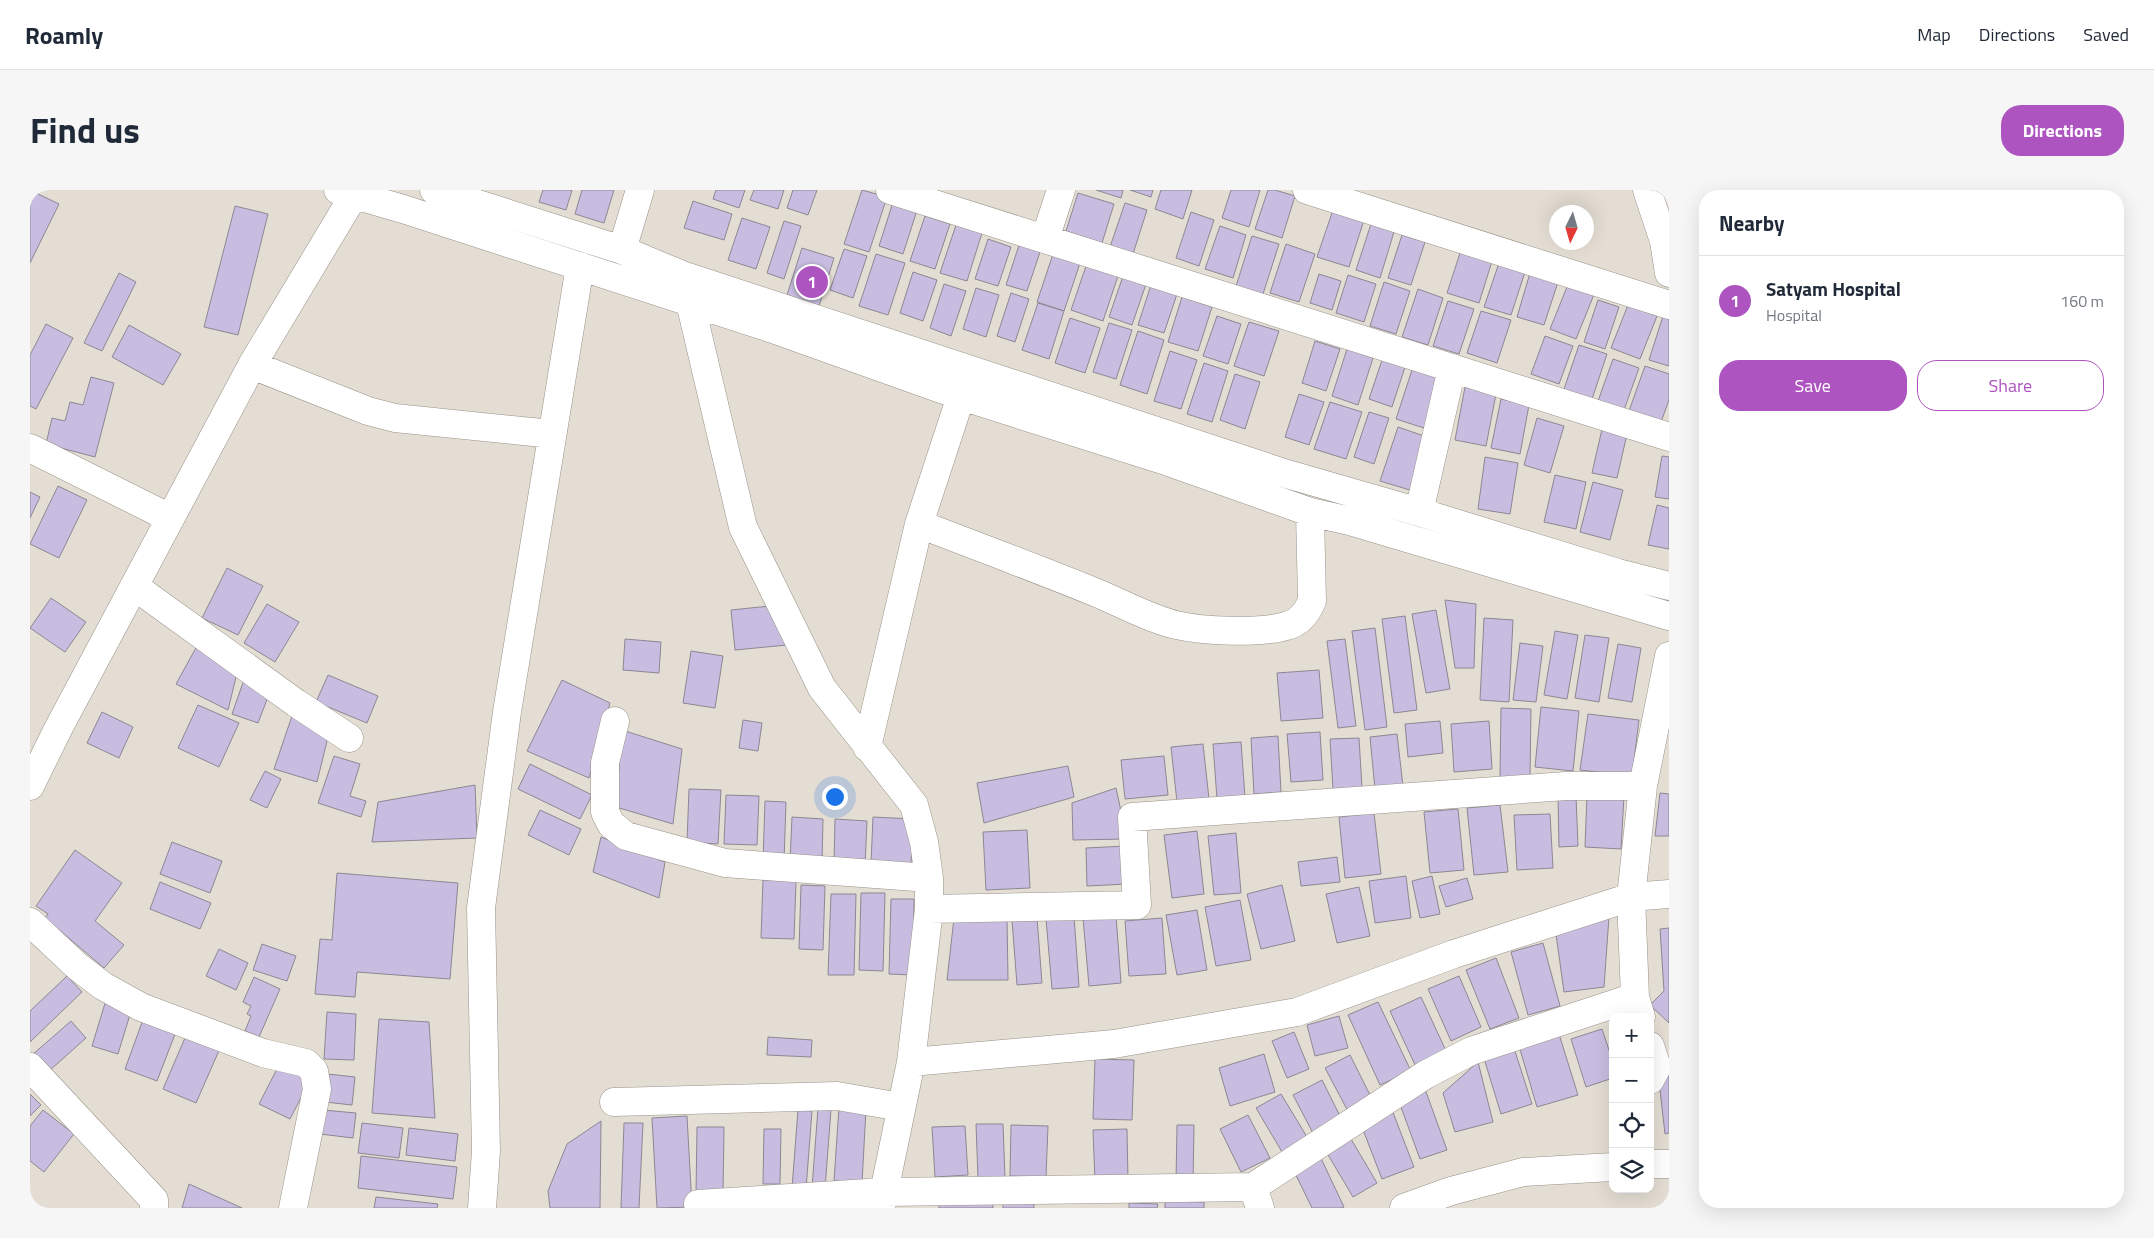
<!DOCTYPE html>
<html lang="en">
<head>
<meta charset="utf-8">
<style>
  body { margin:0; font-family:"Titillium Web",sans-serif; background:#f6f6f7; color:#1f2937 }
  .controls { position:absolute; right:15px; bottom:15px; display:grid; overflow:hidden; border-radius:10px; box-shadow:0 5px 20px #0002 }
  .controls button { width:45px; height:45px; display:grid; place-items:center; padding:0; border:0; border-bottom:1px solid #e0e1e3; background:#fff; color:#1f2937; font:25px sans-serif }
  .compass { position:absolute; left:1519px; top:15px; width:45px; height:45px; border-radius:50%; background:#fff; box-shadow:0 5px 20px #0002; rotate:185deg }
  .you { position:absolute; left:804px; top:606px; width:18px; height:18px; margin:-12px; border:4px solid #fff; border-radius:50%; background:#1a73e8; box-shadow:0 0 0 8px #1a73e833 }
  .badge { display:grid; place-items:center; width:32px; height:32px; border-radius:50%; background:#ae54c0; color:#fff; font-size:16px; font-weight:700 }
  .pin { position:absolute; translate:-50% -50%; border:2px solid #fff; box-shadow:0 1px 5px #0006 }
  .list { margin:0; padding:0; list-style:none }
  h2 { display:flex; justify-content:space-between; align-items:center; height:65px; margin:0; padding:0 20px; font-size:21px }
  h2 small { font-size:16px; font-weight:400; color:#747a83 }
  .list li { display:grid; grid-template-columns:32px 1fr auto; gap:15px; align-items:center; box-sizing:border-box; height:90px; padding:0 20px; border-top:1px solid #e0e1e3 }
  .list b { display:block; font-size:19px; white-space:nowrap }
  .list p { margin:0; font-size:16px; white-space:nowrap; color:#747a83 }
  .list em { font-size:16px; font-style:normal; color:#747a83 }
  .actions { display:flex; gap:10px; padding:15px 20px }
  .actions a { flex:1; padding:11px 0; border:1px solid #ae54c0; border-radius:20px; text-align:center; font-size:18px; color:#ae54c0 }
  .actions .main { background:#ae54c0; color:#fff }
  .icon { flex:none; width:28px; height:28px; fill:none; stroke:currentColor; stroke-width:2; stroke-linecap:round; stroke-linejoin:round }
  .map { position:relative; flex:none; width:1639px; height:1018px; overflow:hidden; border-radius:20px }
  header { display:flex; align-items:center; gap:30px; box-sizing:border-box; height:70px; padding:0 25px; background:#fff; border-bottom:1px solid #e0e1e3 }
  header strong { font-size:24px }
  nav { display:flex; gap:28px; margin-inline-start:auto; font-size:18px }
  .intro { display:flex; align-items:center; justify-content:space-between; box-sizing:border-box; height:120px; padding:0 30px }
  h1 { margin:0; font-size:35px }
  .button { padding:12px 22px; border-radius:20px; background:#ae54c0; color:#fff; font-size:18px; font-weight:700 }
  main { display:flex; gap:30px; padding:0 30px }
  aside { flex:1; background:#fff; border-radius:20px; box-shadow:0 5px 20px #0002 }
  .map>svg:first-child { display:block }
  .building { fill:#c8bde1; stroke:#8b8892 }
  .lines { fill:none; stroke-linecap:round; stroke-linejoin:round }
  .minor-casing { stroke:#989289; stroke-width:29 }
  .minor { stroke:#fff; stroke-width:28 }
</style>
</head>
<body>
<header>
<strong>Roamly</strong>
<nav><a>Map</a><a>Directions</a><a>Saved</a></nav>
</header>
<div class="intro"><h1>Find us</h1><a class="button">Directions</a></div>
<main>
<div class="map">
<svg width="1639" height="1018" viewBox="0 0 1639 1018">
  <rect width="100%" height="100%" fill="#e4ddd3"/>
  <path class="building" d="M513 0H542L536 20 509 12Z
    M552 0H584L574 33 545 24Z
    M686 0H715L709 18 683 9Z
    M724 0H754L748 19 720 10Z
    M763 0H787L778 25 757 18Z
    M832 0 857 7 839 62 814 54Z
    M1066 0H1093L1091 8Z
    M1100 0H1123L1121 7Z
    M1131 0H1162L1153 29 1125 19Z
    M1201 0H1230L1219 37 1192 28Z
    M1238 0H1245L1265 6 1252 48 1225 39Z
    M2 1 29 14 0 73V4Z
    M1048 3 1084 14 1072 53 1036 41Z
    M864 9 888 17 873 64 849 56Z
    M663 11 702 24 694 50 654 38Z
    M1095 13 1117 20 1103 64 1080 57Z
    M205 16 238 24 208 145 174 137Z
    M1303 20 1334 30 1319 77 1287 67Z
    M1161 22 1184 30 1169 76 1146 68Z
    M895 26 920 34 905 79 880 71Z
    M712 28 740 37 726 79 698 70Z
    M754 31 771 36 754 89 737 83Z
    M1341 34 1364 42 1350 88 1326 80Z
    M926 35 952 43 937 91 910 83Z
    M1190 36 1216 45 1203 88 1175 79Z
    M1372 45 1395 52 1381 95 1358 88Z
    M1222 46 1249 54 1233 104 1206 96Z
    M958 49 981 57 968 96 945 89Z
    M991 49 1012 56 997 101 976 95Z
    M1256 54 1285 64 1269 112 1240 103Z
    M1432 57 1463 68 1449 113 1417 103Z
    M772 58 804 68 789 116 757 105Z
    M814 59 837 66 823 108 800 100Z
    M846 64 875 73 858 125 829 116Z
    M1023 64 1050 73 1034 121 1007 112Z
    M1469 73 1495 82 1481 125 1454 117Z
    M1056 76 1088 86 1073 131 1041 120Z
    M883 82 907 90 893 131 870 123Z
    M89 83 106 92 72 161 54 153Z
    M1500 83 1528 92 1514 135 1487 127Z
    M1289 84 1311 91 1302 120 1280 113Z
    M1318 85 1346 94 1334 132 1306 123Z
    M1093 86 1116 94 1102 135 1079 127Z
    M1122 92 1148 101 1134 143 1108 135Z
    M1354 92 1380 101 1366 144 1340 136Z
    M1539 92 1565 102 1546 149 1520 139Z
    M914 94 936 101 921 146 900 138Z
    M946 98 969 105 956 147 933 139Z
    M1388 99 1413 108 1398 155 1372 147Z
    M981 103 999 109 985 152 967 146Z
    M1152 107 1182 117 1168 161 1138 152Z
    M1568 110 1589 117 1575 159 1554 152Z
    M1418 111 1444 119 1429 164 1403 156Z
    M1008 113 1034 121 1019 169 992 160Z
    M1598 115 1627 126 1610 169 1581 158Z
    M1451 121 1481 130 1467 173 1437 163Z
    M1187 126 1211 134 1198 174 1173 166Z
    M1633 126 1639 128V176L1619 170Z
    M1040 128 1070 138 1055 183 1025 173Z
    M1219 132 1249 141 1234 186 1204 176Z
    M1079 133 1102 140 1086 189 1063 182Z
    M16 134 43 148 6 219 0 216V165Z
    M99 135 151 164 133 195 82 167Z
    M1108 141 1134 150 1117 204 1090 195Z
    M1515 146 1543 156 1529 194 1501 184Z
    M1285 151 1310 159 1296 201 1272 193Z
    M1549 155 1577 164 1561 212 1533 202Z
    M1317 159 1343 168 1328 215 1302 206Z
    M1140 161 1167 170 1151 219 1124 211Z
    M1583 169 1609 178 1594 220 1568 211Z
    M1352 170 1375 177 1362 217 1339 209Z
    M1174 173 1198 181 1182 232 1157 224Z
    M1615 176 1639 184V210L1631 232 1599 221Z
    M1382 180 1413 189 1397 239 1366 229Z
    M1205 184 1230 192 1215 239 1190 230Z
    M61 187 84 193 65 267 16 254 22 228 35 231 40 212 53 215Z
    M1435 197 1466 204 1456 256 1425 250Z
    M1269 204 1294 212 1279 255 1255 247Z
    M1471 209 1499 215 1490 264 1461 258Z
    M1300 212 1332 222 1316 269 1284 259Z
    M1339 222 1359 228 1344 274 1324 267Z
    M1507 228 1534 236 1520 283 1494 275Z
    M1368 237 1400 248 1383 301 1350 291Z
    M1572 239 1597 244 1587 288 1562 283Z
    M1632 266 1639 267V309L1625 307Z
    M1455 267 1488 273 1480 324 1448 319Z
    M1525 285 1556 292 1546 339 1514 332Z
    M1563 292 1593 300 1580 350 1550 342Z
    M28 296 57 310 29 368 0 354Z
    M0 302 10 307 0 328Z
    M1627 315 1639 318V359L1618 355Z
    M197 378 233 396 208 445 172 428Z
    M21 408 56 432 35 462 0 438Z
    M1415 410 1446 414 1444 478H1425Z
    M237 414 269 432 245 472 214 453Z
    M740 416 757 455 705 460 701 420Z
    M1406 420 1420 499 1396 503 1382 424Z
    M1375 426 1387 520 1364 523 1352 429Z
    M1454 428 1483 430 1479 512 1450 510Z
    M1345 438 1357 537 1335 540 1322 441Z
    M1525 441 1548 445 1537 509 1514 505Z
    M1555 445 1579 448 1569 512 1545 508Z
    M595 449 631 452 629 483 593 480Z
    M1315 449 1326 536 1308 538 1297 451Z
    M1490 453 1513 456 1506 512 1483 510Z
    M1588 454 1611 458 1602 512 1578 508Z
    M167 456 208 479 198 520 146 494Z
    M661 461 693 466 685 518 653 513Z
    M1289 480 1293 528 1251 531 1247 483Z
    M216 484 238 507 228 533 202 524Z
    M298 485 348 506 337 533 286 512Z
    M532 490 580 513 559 588 497 561Z
    M168 515 209 533 189 577 148 558Z
    M1511 517 1549 521 1543 581 1505 577Z
    M1471 518 1501 519 1500 587H1470Z
    M72 522 103 537 89 568 57 553Z
    M263 523 299 543 287 592 244 579Z
    M1558 524 1609 530 1602 586 1550 580Z
    M713 530 732 533 728 561 709 558Z
    M1410 531 1413 563 1378 567 1375 534Z
    M1459 531 1462 579 1424 582 1421 534Z
    M592 540 652 559 643 634 586 617Z
    M1290 542 1293 590 1261 592 1257 544Z
    M1367 544 1373 596 1345 599 1340 547Z
    M1248 546 1251 602 1224 604 1221 548Z
    M1329 548 1332 598 1303 599 1300 549Z
    M1211 552 1215 607 1187 609 1183 554Z
    M1173 554 1179 609 1147 612 1141 557Z
    M304 566 330 574 320 606 336 611 331 627 288 613Z
    M1134 566 1138 605 1095 609 1091 570Z
    M500 574 562 605 550 629 488 599Z
    M1038 576 1044 607 954 633 947 593Z
    M235 581 251 589 237 618 220 610Z
    M445 595 447 648 342 652 348 612Z
    M1086 598 1097 649 1043 650 1042 613Z
    M659 599 691 600 688 654 657 652Z
    M1630 603 1639 604V646H1625Z
    M696 605 729 606 727 655 694 654Z
    M1557 605 1594 606 1591 659 1555 657Z
    M1546 606 1548 656 1529 657 1528 607Z
    M735 611 756 612 754 672H733Z
    M1470 615 1478 682 1444 685 1437 618Z
    M1428 619 1434 680 1400 683 1394 622Z
    M510 620 551 639 539 665 498 645Z
    M1344 623 1351 684 1315 688 1309 627Z
    M1520 624 1523 678 1487 680 1484 625Z
    M762 627 793 629 792 673 760 672Z
    M843 627 883 629 881 675 841 674Z
    M805 629 837 631 835 675 804 674Z
    M997 640 1000 698 956 700 953 642Z
    M1167 641 1174 704 1142 708 1134 645Z
    M1206 643 1211 703 1184 705 1178 646Z
    M571 647 635 672 629 708 563 682Z
    M142 652 192 671 180 703 130 684Z
    M1096 656 1097 694 1057 696 1056 658Z
    M45 660 92 693 65 731 94 755 74 778 15 728 18 724 6 716Z
    M1307 667 1310 692 1271 696 1268 672Z
    M307 683 428 693 420 789 327 782 325 807 285 804 290 749 302 750Z
    M1376 686 1381 728 1345 733 1339 691Z
    M1402 686 1410 724 1390 728 1382 691Z
    M1437 688 1443 709 1416 717 1409 696Z
    M733 690 766 691 764 749 731 748Z
    M130 692 181 713 170 739 120 719Z
    M771 695 795 696 793 760 769 759Z
    M1252 695 1265 751 1231 759 1217 704Z
    M1329 697 1340 746 1307 753 1296 704Z
    M831 703H855L853 781 829 780Z
    M801 704H826L824 785H798Z
    M861 709H884L883 785 859 784Z
    M1210 710 1221 770 1186 776 1175 717Z
    M1167 720 1177 780 1147 785 1136 725Z
    M1044 726 1049 797 1022 799 1016 729Z
    M1086 726 1091 793 1059 796 1053 728Z
    M977 727 978 790H917L924 728Z
    M1579 727 1574 797 1534 802 1526 744Z
    M1007 728 1012 793 987 795 982 730Z
    M1132 728 1136 784 1099 786 1095 731Z
    M1639 738V833L1620 815 1634 801 1630 739Z
    M1513 753 1530 816 1498 825 1481 762Z
    M232 754 266 766 257 791 223 780Z
    M189 759 218 773 206 800 176 786Z
    M1466 768 1489 828 1460 839 1436 780Z
    M37 786 52 802 0 852V821Z
    M1429 786 1451 837 1421 851 1398 799Z
    M224 787 250 799 229 847 215 841 221 826 217 824 221 816 213 812Z
    M1391 807 1417 863 1386 877 1360 821Z
    M76 810 102 818 88 864 62 856Z
    M1348 812 1381 881 1350 895 1318 825Z
    M297 822 326 824 324 870 294 869Z
    M1309 826 1318 858 1285 866 1277 835Z
    M114 827 147 839 127 891 95 879Z
    M349 829 399 832 405 928 342 923Z
    M41 831 56 848 18 882 2 865Z
    M1572 839 1583 872V888L1556 897 1541 849Z
    M158 841 191 856 166 913 133 899Z
    M1264 842 1279 879 1257 888 1242 851Z
    M1529 844 1548 905 1507 917 1489 856Z
    M738 847 782 850 781 867 737 865Z
    M1482 852 1502 914 1471 924 1452 862Z
    M1234 864 1245 902 1200 916 1189 878Z
    M1320 865 1344 913 1320 925 1295 878Z
    M1065 869 1104 870 1102 930 1063 929Z
    M1448 872 1463 932 1425 942 1413 903Z
    M250 873 281 888 260 929 229 914Z
    M1639 881V943L1635 944 1628 883Z
    M298 884 325 887 322 915 295 912Z
    M1292 890 1312 930 1284 945 1263 905Z
    M1395 899 1417 960 1390 969 1368 909Z
    M0 904 11 915 0 926Z
    M1251 904 1277 947 1252 962 1226 918Z
    M809 917 836 919 832 993 804 991Z
    M788 918 801 919 795 999 782 998Z
    M13 920 44 944 14 982 0 971V936Z
    M293 920 326 923 323 948 290 944Z
    M768 920 782 921 776 999 762 998Z
    M1362 920 1384 977 1352 989 1330 932Z
    M1218 925 1240 968 1211 982 1190 939Z
    M657 926 662 1017 627 1018 622 928Z
    M571 931 570 1018H520L518 1001 537 954Z
    M332 933 373 938 369 968 328 963Z
    M594 933H613L609 1018H591Z
    M946 934H973L975 988 948 989Z
    M981 935 1018 936 1016 987 980 986Z
    M1147 935H1164L1163 992H1146Z
    M935 936 938 985 905 987 902 937Z
    M667 937H694L693 1004H666Z
    M379 938 428 944 425 971 376 965Z
    M734 939H751L750 994H733Z
    M1097 939 1098 991 1065 992 1063 940Z
    M1321 949 1347 993 1323 1007 1297 963Z
    M1289 964 1314 1017 1311 1018H1282L1262 977Z
    M331 966 427 977 423 1009 328 998Z
    M159 994 212 1018H152Z
    M346 1007 408 1014 407 1018H344Z
    M1003 1008 1004 1018H973V1010Z
    M962 1010 963 1018H909V1014Z
    M1135 1011 1174 1012V1018H1135Z
    M1099 1013 1128 1014 1127 1018H1099Z"/>
  <g class="lines">
    <defs>
      <path id="minor" d="M308 0 373 19 746 140 931 206 1139 272 1280 322 1320 331 1639 426
        M404 0 592 60 652 85 1257 284 1389 322 1588 383 1639 396
        M860 0 1639 247
        M1277 0 1639 115
        M1617 0 1634 51 1639 83
        M1015 49 1031 0
        M592 60 610 0
        M660 112 713 337 792 498 884 615 894 652 899 688V719L1107 715 1102 627 1536 596H1613L1639 466
        M222 175 338 221 365 228 522 244
        M0 258 140 328
        M1389 322 1422 178
        M889 334C947 356 1005 378 1062 401 1090 412 1117 428 1146 435 1173 441 1229 444 1256 436 1269 433 1277 423 1282 411L1280 322
        M104 396 266 513 319 548
        M585 531 575 573V622L581 634 596 646 695 673 899 688
        M837 557 889 334 931 206
        M0 596 28 539 222 175 327 0
        M0 732 48 777 73 796 111 817 233 863 276 873 284 881 287 899 263 1018
        M1611 827 1605 807 1601 707 1639 704
        M1620 856 1627 877 1620 890
        M881 872 899 719
        M0 877 124 1010V1018
        M584 912 807 906 871 917
        M1620 974H1639
        M1223 997 1230 1018
        M668 1014 854 1002 881 872 1084 854 1267 822 1424 764 1601 707 1613 596
        M452 1018 456 961 451 718 477 522 550 76
        M851 1018 854 1002 1223 997 1395 885 1441 861 1605 807
        M1374 1018 1421 1001 1493 982 1583 977"/>
    </defs>
    <use href="#minor" class="minor-casing"/>
    <use href="#minor" class="minor"/>
  </g>
</svg>
<div class="controls">
<button>+</button>
<button>−</button>
<button><svg class="icon" aria-label="locate" viewBox="0 0 24 24"><circle cx="12" cy="12" r="6"/><path d="M12 2v4M12 18v4M2 12h4M18 12h4"/></svg></button>
<button><svg class="icon" aria-label="layers" viewBox="0 0 24 24"><path d="M12 4l9 5-9 5-9-5zM3 14l9 5 9-5"/></svg></button>
</div>
<svg class="compass" viewBox="-18 -18 36 36"><path d="M0-13l5 13h-10z" fill="#e53935"/><path d="M0 13l5-13h-10z" fill="#747a83"/></svg>
<div class="you"></div>
<div class="pin badge" style="left:782px;top:92px">1</div>
</div>
<aside>
<h2>Nearby<small></small></h2>
<ul class="list">
<li><span class="badge">1</span><div><b>Satyam Hospital</b><p>Hospital</p></div><em>160 m</em></li>
</ul>
<div class="actions"><a class="main">Save</a><a>Share</a></div>
</aside>
</main>
</body>
</html>
